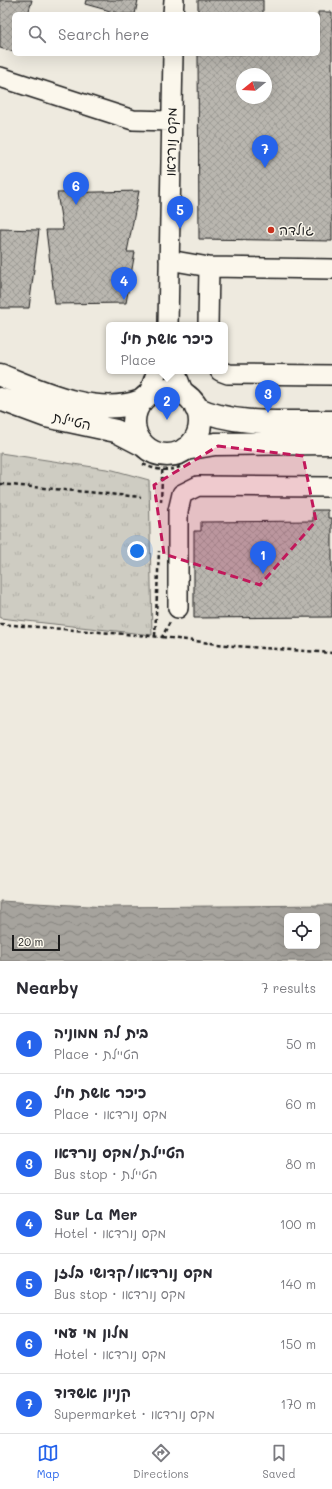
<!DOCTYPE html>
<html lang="en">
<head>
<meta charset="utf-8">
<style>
  body { margin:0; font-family:Mali,"Playpen Sans Hebrew",sans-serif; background:#f7f7f7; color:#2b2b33 }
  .controls { position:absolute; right:12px; bottom:12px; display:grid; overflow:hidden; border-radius:6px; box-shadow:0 4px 16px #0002 }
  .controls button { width:36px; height:36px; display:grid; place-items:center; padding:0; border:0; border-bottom:1px solid #e1e1e2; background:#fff; color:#2b2b33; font:20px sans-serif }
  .compass { position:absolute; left:236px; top:68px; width:36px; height:36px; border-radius:50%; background:#fff; box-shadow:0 4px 16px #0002; rotate:252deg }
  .scale { position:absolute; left:12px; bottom:10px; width:48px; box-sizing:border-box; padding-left:4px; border:2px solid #1c1c1c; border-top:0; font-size:11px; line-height:14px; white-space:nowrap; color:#1c1c1c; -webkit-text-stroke:3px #fbf7ec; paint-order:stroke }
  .you { position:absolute; left:137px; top:551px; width:14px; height:14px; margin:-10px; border:3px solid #fff; border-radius:50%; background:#1a73e8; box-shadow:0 0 0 6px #1a73e833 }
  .badge { display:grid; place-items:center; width:26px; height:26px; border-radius:50%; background:#2563eb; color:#fff; font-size:13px; font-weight:700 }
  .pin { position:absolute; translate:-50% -33px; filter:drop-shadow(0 1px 2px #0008) }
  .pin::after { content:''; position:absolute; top:21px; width:14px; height:12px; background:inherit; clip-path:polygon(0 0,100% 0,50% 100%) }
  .popup { position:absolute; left:106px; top:322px; width:122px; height:52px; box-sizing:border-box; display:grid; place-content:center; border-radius:6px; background:#fff; filter:drop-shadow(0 1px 3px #0005); font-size:13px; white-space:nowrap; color:#7c7c81 }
  .popup b { font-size:15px; color:#2b2b33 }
  .popup::after { content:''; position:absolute; left:50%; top:100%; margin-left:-8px; border:8px solid transparent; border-top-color:#fff }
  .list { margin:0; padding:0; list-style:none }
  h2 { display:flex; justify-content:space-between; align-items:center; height:52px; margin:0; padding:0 16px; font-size:17px }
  h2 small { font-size:13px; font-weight:400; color:#7c7c81 }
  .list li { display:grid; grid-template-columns:26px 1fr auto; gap:12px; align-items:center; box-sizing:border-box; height:60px; padding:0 16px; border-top:1px solid #e1e1e2 }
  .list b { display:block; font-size:15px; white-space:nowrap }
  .list p { margin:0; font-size:13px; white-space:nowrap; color:#7c7c81 }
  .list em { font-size:13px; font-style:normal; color:#7c7c81 }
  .icon { flex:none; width:22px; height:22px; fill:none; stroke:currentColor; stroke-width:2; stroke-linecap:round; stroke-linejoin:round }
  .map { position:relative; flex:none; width:332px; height:961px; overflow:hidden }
  .search { position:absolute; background:#fff; box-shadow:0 4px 16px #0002; left:12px; right:12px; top:12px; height:44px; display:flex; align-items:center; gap:10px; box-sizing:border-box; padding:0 14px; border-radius:6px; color:#7c7c81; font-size:15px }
  .sheet { height:472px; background:#fff }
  nav { display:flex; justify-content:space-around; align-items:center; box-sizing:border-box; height:56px; border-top:1px solid #e1e1e2; background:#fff; font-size:11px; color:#7c7c81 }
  nav a { display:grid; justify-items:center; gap:2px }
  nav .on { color:#2563eb }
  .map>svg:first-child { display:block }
  .grass { fill:url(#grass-tufts); stroke:#75746f }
  .water { fill:url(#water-waves); stroke:#6f6d69; fill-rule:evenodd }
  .building { fill:url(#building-cross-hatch); stroke:#1c1c1c; fill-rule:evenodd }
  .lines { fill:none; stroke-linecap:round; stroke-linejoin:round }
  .minor-casing { stroke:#1c1c1c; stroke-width:22 }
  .major-casing { stroke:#1c1c1c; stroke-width:25 }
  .path { stroke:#1c1c1c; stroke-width:2.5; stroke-dasharray:4 3; stroke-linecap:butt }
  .minor { stroke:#fbf7ec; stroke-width:19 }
  .major { stroke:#fbf7ec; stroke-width:22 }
  .marked { fill:#c2185b; fill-opacity:0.2; stroke:#c2185b; stroke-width:3; stroke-dasharray:8 5; stroke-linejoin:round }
  .poi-dot { fill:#c8321e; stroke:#fbf7ec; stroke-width:1.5 }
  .labels { text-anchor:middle; stroke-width:3; stroke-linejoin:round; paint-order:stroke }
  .street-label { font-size:14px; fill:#1c1c1c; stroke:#fbf7ec }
  .poi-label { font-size:14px; fill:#1c1c1c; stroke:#fbf7ec; text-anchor:start }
</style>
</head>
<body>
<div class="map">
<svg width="332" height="961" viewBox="0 0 332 961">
  <defs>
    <pattern id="grass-tufts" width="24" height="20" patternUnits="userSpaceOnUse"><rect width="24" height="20" fill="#ceccc2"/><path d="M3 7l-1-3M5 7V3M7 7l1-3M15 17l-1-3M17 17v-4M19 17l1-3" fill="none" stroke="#b0afa6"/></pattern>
    <pattern id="water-waves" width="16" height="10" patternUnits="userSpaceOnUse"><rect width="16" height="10" fill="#a6a39d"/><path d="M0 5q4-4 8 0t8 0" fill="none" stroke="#86847f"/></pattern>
    <pattern id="building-cross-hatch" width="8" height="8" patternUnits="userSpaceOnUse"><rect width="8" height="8" fill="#b9b6af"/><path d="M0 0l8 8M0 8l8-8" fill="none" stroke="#9e9c96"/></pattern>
  </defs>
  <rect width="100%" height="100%" fill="#eeeadf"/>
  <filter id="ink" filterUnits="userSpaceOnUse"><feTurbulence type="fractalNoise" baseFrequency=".025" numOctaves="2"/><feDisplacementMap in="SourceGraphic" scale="8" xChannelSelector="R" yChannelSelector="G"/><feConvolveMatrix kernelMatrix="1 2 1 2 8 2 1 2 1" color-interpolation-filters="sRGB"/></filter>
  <g filter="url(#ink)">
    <path class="grass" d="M0 453 113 470 149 480 152 635 0 618Z"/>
    <path class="water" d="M0 901 107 907 332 905V961H0ZM287 916H317V946H287Z"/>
    <path class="building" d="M0 0H32L28 14H14V52L0 48Z
      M86 0H138L135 14H121L85 4Z
      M198 0H263V14H198Z
      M318 12H332V241L199 239 198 54H318ZM242 74H266V98H242Z
      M139 191 127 252H135L126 303 55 304 46 230H63L57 193Z
      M0 229 39 230 29 308H0Z
      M313 510H328V518H332V617L194 618V531H201V522L313 521Z"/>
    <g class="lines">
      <defs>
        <path id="minor" d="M173 14 174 0
          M0 77 133 120 171 121
          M169 260 209 267 332 269
          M168 325 173 54
          M208 325 209 267
          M175 371 184 394
          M220 371 228 374 332 375
          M148 395 157 371
          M178 608V511L182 494 198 486 332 487"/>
        <path id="major" d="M0 375C42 392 97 418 141 401
          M134 422a33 33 0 1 1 66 0a33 33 0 1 1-66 0Z
          M0 399 46 416 116 431 143 445
          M196 408C237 427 288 421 332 422
          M185 449 215 444 332 443"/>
      </defs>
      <use href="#minor" class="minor-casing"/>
      <use href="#major" class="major-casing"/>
      <path class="path" d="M143 464C155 470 167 472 180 467
        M0 484 141 497
        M161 502 163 455
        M0 624 162 637 170 622
        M155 636 159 551
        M162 637 234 646 332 653"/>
      <use href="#minor" class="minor"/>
      <use href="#major" class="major"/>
    </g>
  </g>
  <path class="marked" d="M218 446 303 456 316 521 260 585 164 554 154 485Z"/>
  <circle class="poi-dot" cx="271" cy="230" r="4"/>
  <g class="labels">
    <g class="street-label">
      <text transform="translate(171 142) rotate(-89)" y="5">מקס נורדאו</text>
      <text transform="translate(72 421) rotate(13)" y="5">הטיילת</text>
    </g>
    <g class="poi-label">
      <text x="279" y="235">גולדה</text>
    </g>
  </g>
</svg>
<div class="controls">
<button><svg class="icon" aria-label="locate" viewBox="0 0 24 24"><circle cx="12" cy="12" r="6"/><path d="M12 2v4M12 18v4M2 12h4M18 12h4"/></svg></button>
</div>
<svg class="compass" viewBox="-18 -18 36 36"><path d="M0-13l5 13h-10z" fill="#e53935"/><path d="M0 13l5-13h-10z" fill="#7c7c81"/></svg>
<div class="scale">20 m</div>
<div class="you"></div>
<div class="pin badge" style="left:263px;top:574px">1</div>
<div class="pin badge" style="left:167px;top:420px">2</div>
<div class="popup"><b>כיכר אשת חיל</b>Place</div>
<div class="pin badge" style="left:268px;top:413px">3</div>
<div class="pin badge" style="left:124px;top:300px">4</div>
<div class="pin badge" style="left:180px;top:229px">5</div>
<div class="pin badge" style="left:76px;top:205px">6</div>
<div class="pin badge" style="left:265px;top:168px">7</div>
<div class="search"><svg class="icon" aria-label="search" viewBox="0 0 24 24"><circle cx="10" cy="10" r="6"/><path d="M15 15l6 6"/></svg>Search here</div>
</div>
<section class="sheet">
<h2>Nearby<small>7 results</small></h2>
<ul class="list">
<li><span class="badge">1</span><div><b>בית לה ממוניה</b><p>Place · הטיילת</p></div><em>50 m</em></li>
<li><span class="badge">2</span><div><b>כיכר אשת חיל</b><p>Place · מקס נורדאו</p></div><em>60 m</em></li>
<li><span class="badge">3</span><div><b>הטיילת/מקס נורדאו</b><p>Bus stop · הטיילת</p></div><em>80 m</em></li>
<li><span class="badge">4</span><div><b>Sur La Mer</b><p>Hotel · מקס נורדאו</p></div><em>100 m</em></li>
<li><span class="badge">5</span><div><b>מקס נורדאו/קדושי בלזן</b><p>Bus stop · מקס נורדאו</p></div><em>140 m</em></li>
<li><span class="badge">6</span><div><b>מלון מי עמי</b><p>Hotel · מקס נורדאו</p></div><em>150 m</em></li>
<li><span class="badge">7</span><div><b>קניון אשדוד</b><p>Supermarket · מקס נורדאו</p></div><em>170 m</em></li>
</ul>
</section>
<nav>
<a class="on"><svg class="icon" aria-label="map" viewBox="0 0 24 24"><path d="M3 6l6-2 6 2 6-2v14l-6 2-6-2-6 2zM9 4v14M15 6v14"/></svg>Map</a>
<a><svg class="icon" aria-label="directions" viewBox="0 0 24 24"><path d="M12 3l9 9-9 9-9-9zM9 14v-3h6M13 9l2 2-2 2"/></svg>Directions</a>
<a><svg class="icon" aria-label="saved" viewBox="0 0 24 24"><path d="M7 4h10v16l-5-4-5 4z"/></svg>Saved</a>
</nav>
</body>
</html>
